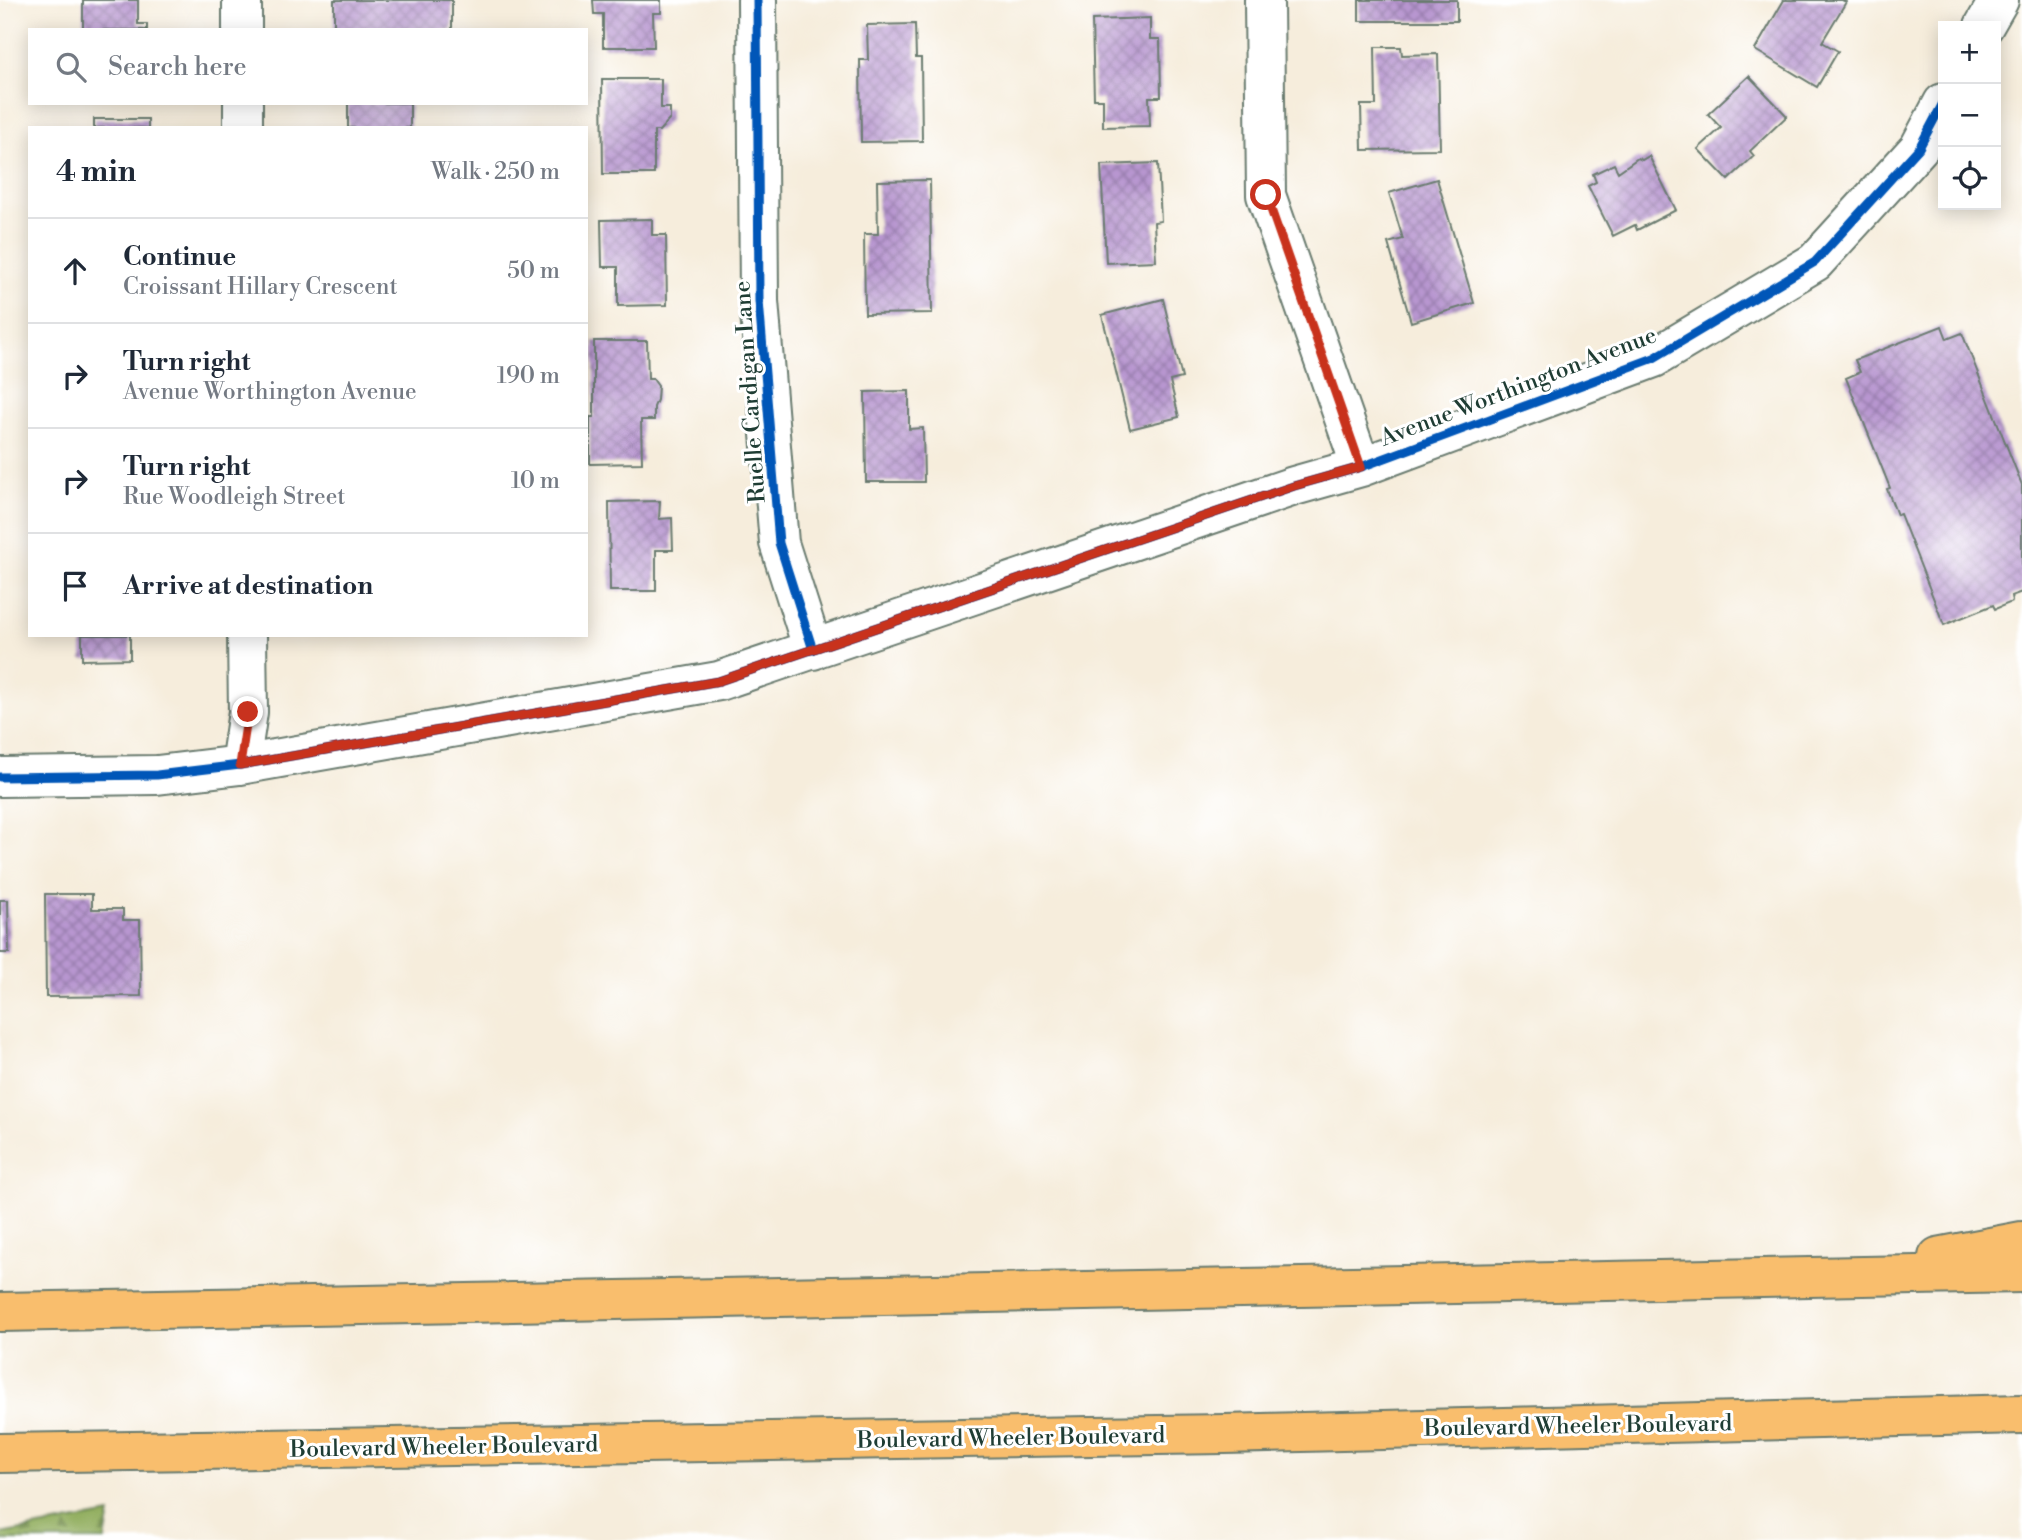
<!DOCTYPE html>
<html lang="en">
<head>
<meta charset="utf-8">
<style>
  body { margin:0; font-family:"Libre Bodoni",serif; background:#f2f2f3; color:#1f2937 }
  .controls { position:absolute; right:21px; top:21px; display:grid; overflow:hidden; border-radius:0px; box-shadow:0 4px 18px #0003 }
  .controls button { width:63px; height:63px; display:grid; place-items:center; padding:0; border:0; border-bottom:2px solid #e0e1e3; background:#fff; color:#1f2937; font:35px sans-serif }
  .stop { position:absolute; width:21px; height:21px; margin:-16px; border:5px solid #c8321e; border-radius:50%; background:#fff }
  .stop.end { background:#c8321e; border-color:#fff; box-shadow:0 2px 7px #0008 }
  .list { margin:0; padding:0; list-style:none }
  h2 { display:flex; justify-content:space-between; align-items:center; height:91px; margin:0; padding:0 28px; font-size:30px }
  h2 small { font-size:23px; font-weight:400; color:#747a83 }
  .list li { display:grid; grid-template-columns:46px 1fr auto; gap:21px; align-items:center; box-sizing:border-box; height:105px; padding:0 28px; border-top:2px solid #e0e1e3 }
  .list b { display:block; font-size:26px; white-space:nowrap }
  .list p { margin:0; font-size:23px; white-space:nowrap; color:#747a83 }
  .list em { font-size:23px; font-style:normal; color:#747a83 }
  .icon { flex:none; width:38px; height:38px; fill:none; stroke:currentColor; stroke-width:2; stroke-linecap:round; stroke-linejoin:round }
  .map { position:relative; flex:none; width:2022px; height:1540px; overflow:hidden }
  .search { position:absolute; background:#fff; box-shadow:0 4px 18px #0003; left:28px; top:28px; width:560px; height:77px; display:flex; align-items:center; gap:18px; box-sizing:border-box; padding:0 24px; border-radius:0px; color:#747a83; font-size:26px }
  .panel { position:absolute; background:#fff; box-shadow:0 4px 18px #0003; left:28px; top:126px; width:560px; height:511px; border-radius:0px }
  .map>svg:first-child { display:block }
  .forest { fill:url(#forest-firs); stroke:#59764a; stroke-width:2 }
  .building { fill:url(#building-cross-hatch) }
  .lines { fill:none; stroke-linecap:round; stroke-linejoin:round }
  .minor-casing { stroke:#6a7b6f; stroke-width:42 }
  .highway-casing { stroke:#6a7b6f; stroke-width:42 }
  .minor { stroke:#fff; stroke-width:38 }
  .highway { stroke:#f9be6d; stroke-width:38 }
  .cycleway-casing { stroke:#fff; stroke-width:13 }
  .cycleway { stroke:#0057b8; stroke-width:9 }
  .route { stroke:#c8321e; stroke-width:9 }
  .labels { text-anchor:middle; stroke-width:6; stroke-linejoin:round; paint-order:stroke }
  .street-label { font-size:23px; fill:#1f3d34; stroke:#fff }
</style>
</head>
<body>
<div class="map">
<svg width="2022" height="1540" viewBox="0 0 2022 1540">
  <defs>
    <pattern id="forest-firs" width="22" height="20" patternUnits="userSpaceOnUse" patternTransform="scale(1.75)"><rect width="22" height="20" fill="#93af61"/><path d="M5 1l3.5 6h-7zM16 11l3.5 6h-7z" fill="#779051"/></pattern>
    <pattern id="building-cross-hatch" width="8" height="8" patternUnits="userSpaceOnUse" patternTransform="scale(1.75)"><rect width="8" height="8" fill="#b896d0"/><path d="M0 0l8 8M0 8l8-8" fill="none" stroke="#957caa"/></pattern>
  </defs>
  <rect width="100%" height="100%" fill="#fff"/>
  <filter id="ink" filterUnits="userSpaceOnUse"><feTurbulence type="fractalNoise" baseFrequency=".0143" numOctaves="2"/><feDisplacementMap in="SourceGraphic" scale="14" xChannelSelector="R" yChannelSelector="G"/><feConvolveMatrix kernelMatrix="1 2 1 2 8 2 1 2 1" color-interpolation-filters="sRGB"/></filter>
  <filter id="wash" filterUnits="userSpaceOnUse"><feTurbulence type="fractalNoise" baseFrequency=".00686" numOctaves="4" result="noise"/><feDisplacementMap in="SourceGraphic" scale="28" xChannelSelector="R" yChannelSelector="G"/><feGaussianBlur stdDeviation="1.57" result="paint"/><feColorMatrix in="noise" values="0 0 0 0 0 0 0 0 0 0 0 0 0 0 0 0 0 1.4 0 .05"/><feComposite in="paint" operator="in"/></filter>
  <g filter="url(#wash)">
    <rect width="100%" height="100%" fill="#f6eddc"/>
    <path class="forest" d="M110 1514 105 1540H0V1534Z"/>
    <g id="blocks">
      <path class="building" d="M83 0H138V24H147V30H83Z
        M334 0H452V30H334Z
        M593 0H661V13H653L654 47H603V14H594Z
        M1359 0H1457V21H1359Z
        M1784 0H1842L1846 2 1822 42 1838 51 1817 87 1755 50Z
        M1150 18V39H1160L1161 97H1149L1150 126 1103 127V99H1094L1092 20Z
        M915 24 916 58H921L922 141 861 142 860 60H868L867 25Z
        M1375 47H1401L1402 55 1438 54 1440 149 1362 150 1361 105H1376Z
        M1749 76 1787 116 1750 151 1754 156 1728 180 1698 149 1721 128 1708 114Z
        M602 79H661V108H670V119L659 131H654V174H603Z
        M348 103H410V128H348Z
        M94 119H148V128H94Z
        M1649 156 1676 210 1637 230 1635 225 1613 236 1588 186 1596 182 1593 174 1614 164 1618 172 1638 158 1642 160Z
        M1158 163 1161 221 1154 222 1156 261 1106 263 1101 165Z
        M1437 179 1474 303 1411 322 1388 243 1403 239 1389 193Z
        M930 180 932 313 865 314 864 234H878L877 181Z
        M652 219V235H666L667 305 618 306V267H602L601 220Z
        M1163 299 1182 378 1170 381 1179 417 1130 429 1102 315Z
        M1942 326 1947 339 1962 333 2022 485V592L2011 596 2012 602 1995 609 1993 605 1944 625 1900 514 1897 515 1887 489 1890 488 1846 378 1860 372 1855 360Z
        M594 341H647L648 379H653L658 386 657 400 654 407V420H641L642 463 590 464V417H594Z
        M909 391V429L923 428 924 482H866L865 392Z
        M660 501 659 519 672 518 673 550H656V591H610L609 502Z
        M82 635H130V659L82 660Z
        M45 894H92V909H123V920H140L141 996 46 997Z
        M0 900H8L9 953H0Z"/>
    </g>
  </g>
  <g filter="url(#ink)">
    <use href="#blocks" fill-opacity="0" stroke="#6a7b6f" stroke-width="2"/>
    <g class="lines">
      <defs>
        <path id="minor" d="M242 0V30
          M757 0 759 301 779 543 813 650
          M1264 0 1266 195 1361 467
          M1984 26 1999 0
          M243 103V128
          M240 765 248 712 247 635
          M0 777 157 775 240 765 719 681 1294 486 1361 467 1654 358 1815 262 1919 148 1943 103"/>
        <path id="highway" d="M1938 1257 2022 1241
          M0 1312 2022 1273
          M0 1453 1225 1434 2022 1414"/>
      </defs>
      <use href="#minor" class="minor-casing"/>
      <use href="#highway" class="highway-casing"/>
      <use href="#minor" class="minor"/>
      <use href="#highway" class="highway"/>
      <defs>
        <path id="cycleway" d="M757 0 759 301 779 543 813 650
          M0 777 157 775 240 765 719 681 1294 486 1361 467 1654 358 1815 262 1919 148 1943 103"/>
      </defs>
      <use href="#cycleway" class="cycleway-casing"/>
      <use href="#cycleway" class="cycleway"/>
    </g>
  </g>
  <g class="lines" filter="url(#ink)">
    <path class="route" d="M248 712 240 765 719 681 1294 486 1361 467 1266 195"/>
  </g>
  <g class="labels">
    <g class="street-label">
      <text transform="translate(1518 386) rotate(-21)" y="8">Avenue Worthington Avenue</text>
      <text transform="translate(749 392) rotate(-94)" y="8">Ruelle Cardigan Lane</text>
      <text transform="translate(1578 1425) rotate(-1)" y="8">Boulevard Wheeler Boulevard</text>
      <text transform="translate(1011 1437) rotate(-1)" y="8">Boulevard Wheeler Boulevard</text>
      <text transform="translate(444 1446) rotate(-1)" y="8">Boulevard Wheeler Boulevard</text>
    </g>
  </g>
</svg>
<div class="controls">
<button>+</button>
<button>−</button>
<button><svg class="icon" aria-label="locate" viewBox="0 0 24 24"><circle cx="12" cy="12" r="6"/><path d="M12 2v4M12 18v4M2 12h4M18 12h4"/></svg></button>
</div>
<div class="stop" style="left:1266px;top:195px"></div>
<div class="stop end" style="left:248px;top:712px"></div>
<div class="search"><svg class="icon" aria-label="search" viewBox="0 0 24 24"><circle cx="10" cy="10" r="6"/><path d="M15 15l6 6"/></svg>Search here</div>
<section class="panel">
<h2>4 min<small>Walk · 250 m</small></h2>
<ul class="list">
<li><svg class="icon" aria-label="ahead" viewBox="0 0 24 24"><path d="M12 20V5M6 11l6-6 6 6"/></svg><div><b>Continue</b><p>Croissant Hillary Crescent</p></div><em>50 m</em></li>
<li><svg class="icon" aria-label="right" viewBox="0 0 24 24"><path d="M7 20v-9h11M14 6l5 5-5 5"/></svg><div><b>Turn right</b><p>Avenue Worthington Avenue</p></div><em>190 m</em></li>
<li><svg class="icon" aria-label="right" viewBox="0 0 24 24"><path d="M7 20v-9h11M14 6l5 5-5 5"/></svg><div><b>Turn right</b><p>Rue Woodleigh Street</p></div><em>10 m</em></li>
<li><svg class="icon" aria-label="arrive" viewBox="0 0 24 24"><path d="M6 21V4h12l-3 4 3 4H6"/></svg><div><b>Arrive at destination</b></div></li>
</ul>
</section>
</div>
</body>
</html>
